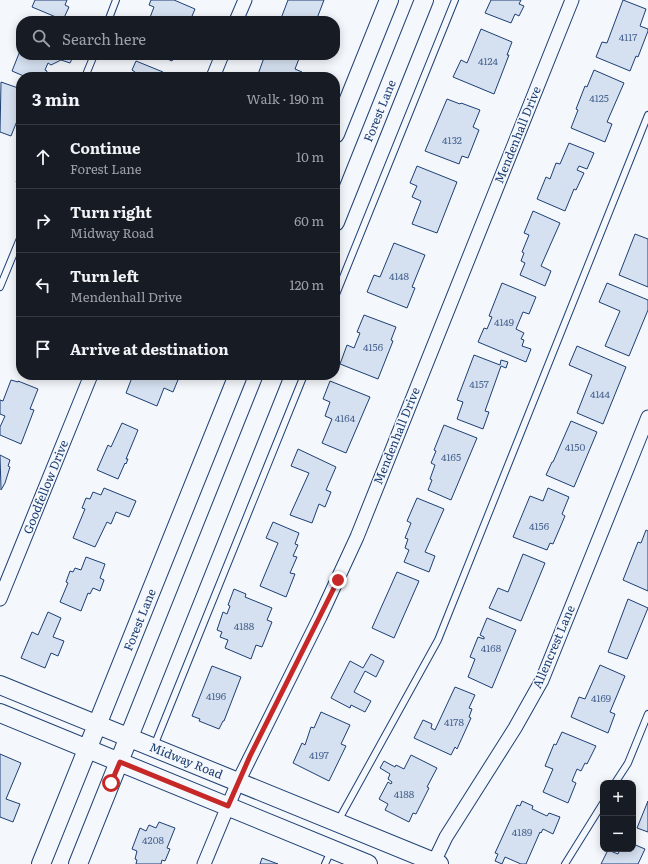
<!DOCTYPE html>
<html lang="en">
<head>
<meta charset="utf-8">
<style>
  body { margin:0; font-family:Literata,serif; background:#242831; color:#f1f3f6 }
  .controls { position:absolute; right:12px; bottom:12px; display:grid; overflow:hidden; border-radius:8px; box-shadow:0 2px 10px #0003 }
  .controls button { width:36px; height:36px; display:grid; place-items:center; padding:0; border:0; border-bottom:1px solid #363941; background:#171b24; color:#f1f3f6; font:20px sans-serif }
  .stop { position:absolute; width:12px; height:12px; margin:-9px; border:3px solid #c62828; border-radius:50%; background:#fff }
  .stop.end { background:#c62828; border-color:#fff; box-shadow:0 1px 4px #0008 }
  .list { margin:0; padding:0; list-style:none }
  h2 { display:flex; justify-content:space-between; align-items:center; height:52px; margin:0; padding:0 16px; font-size:17px }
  h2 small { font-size:13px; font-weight:400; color:#9ea1a6 }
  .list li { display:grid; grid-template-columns:26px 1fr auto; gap:12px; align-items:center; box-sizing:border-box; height:64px; padding:0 16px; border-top:1px solid #363941 }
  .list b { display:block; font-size:15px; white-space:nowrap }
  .list p { margin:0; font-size:13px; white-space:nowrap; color:#9ea1a6 }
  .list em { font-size:13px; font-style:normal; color:#9ea1a6 }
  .icon { flex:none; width:22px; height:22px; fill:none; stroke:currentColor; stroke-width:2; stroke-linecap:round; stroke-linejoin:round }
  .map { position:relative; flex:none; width:648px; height:864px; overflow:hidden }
  .search { position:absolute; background:#171b24; box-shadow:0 2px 10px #0003; left:16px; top:16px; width:324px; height:44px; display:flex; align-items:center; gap:10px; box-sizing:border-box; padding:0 14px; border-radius:16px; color:#9ea1a6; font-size:15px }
  .panel { position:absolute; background:#171b24; box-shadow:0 2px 10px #0003; left:16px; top:72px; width:324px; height:308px; border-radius:16px }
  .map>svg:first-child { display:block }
  .building { fill:#d5e0f0; stroke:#1d3f73 }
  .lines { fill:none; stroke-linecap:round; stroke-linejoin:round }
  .lane-casing { stroke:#1d3f73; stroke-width:8 }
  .street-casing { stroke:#1d3f73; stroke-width:15 }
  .secondary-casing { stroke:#1d3f73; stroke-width:20 }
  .lane { stroke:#f4f7fb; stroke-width:6 }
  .street { stroke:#f4f7fb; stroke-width:13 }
  .secondary { stroke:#f4f7fb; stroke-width:18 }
  .route { stroke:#c62828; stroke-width:5 }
  .labels { text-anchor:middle; stroke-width:3; stroke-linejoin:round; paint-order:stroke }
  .number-label { font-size:10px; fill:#4b6792 }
  .street-label { font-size:12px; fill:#1d3f73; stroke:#f4f7fb }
</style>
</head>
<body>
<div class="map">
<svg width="648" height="864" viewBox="0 0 648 864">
  <rect width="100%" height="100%" fill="#f4f7fb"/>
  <path class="building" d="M35 0H67L65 5 69 7 63 20 32 7Z
    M151 0H174L195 9 190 21H150L149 20 154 7 149 5Z
    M288 0H324L316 21H280Z
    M491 0H521L519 4 524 6 519 16 515 14 511 23 485 13Z
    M623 0 646 9 640 26 648 29V31L638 57 636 56 630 71 596 57 602 42 607 43Z
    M481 29 512 42 507 55H509L494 94 453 77 461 60 467 63Z
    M20 51 21 55H74L70 63 61 60 51 65 48 63 45 70 47 71 45 77H26L12 71Z
    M158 55H175L172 61Z
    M265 55 276 57 277 55 300 56 295 69 302 72 300 77H257Z
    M136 61 163 72 161 77H133L135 72 132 70Z
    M594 70 624 83 607 122 612 124 605 142 571 128 578 110 576 109 585 86 587 87Z
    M1 82 21 89V111L11 136 0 132Z
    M447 99 460 104 461 103 480 110 473 127 479 130 468 158 462 156 459 164 425 151Z
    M569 143 594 153 587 169 579 166 577 170 584 173 576 190 574 189 565 211 537 199 546 177 550 179 556 163 560 164Z
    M417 166 457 182 437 233 412 224 421 201 412 197 417 186 410 183Z
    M21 170V184L16 182Z
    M533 211 560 223 541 266 551 271 545 286 520 275 525 263 521 261 524 253 522 252 529 235 524 233Z
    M635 234 648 239V287L619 275Z
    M394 243 425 255 412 287 415 288 407 308 367 292 374 275 380 277Z
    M502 283 536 297 529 314 523 312 516 329 524 333 521 339 524 340 522 346 531 349 526 362 478 342 484 328 487 329 492 317 489 316Z
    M607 283 648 300V310L629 356 605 346 620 311 599 302Z
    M364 315 396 327 391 340 393 341 378 379 340 364 347 345 354 348 360 333 357 332Z
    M577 346 626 367 603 424 577 413 592 375 569 365Z
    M474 355 500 365 501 360 508 362 506 368 501 366 485 411 489 412 483 429 457 419 463 402 457 400Z
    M133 375H180L173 392 164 388 157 406 126 393Z
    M11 380 18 382V381L38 389 30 409 34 410 21 444 0 435V427L5 416 0 414V400L3 401Z
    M330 381 370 397 346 453 322 443 332 419 325 416 330 402 323 399Z
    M571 421 597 432 574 487 546 475 552 462H553Z
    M122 423 138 430 126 459H128L126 464 125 463 118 479 97 470 108 445 111 447Z
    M444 425 477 438 451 500 428 490 432 480 430 479 435 465 431 463 436 451 434 450Z
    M298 449 336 467 326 490 331 492 325 507 319 504 312 523 290 515 309 473 291 466Z
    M0 455 10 460 8 466 10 467 5 483 1 490Z
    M104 488 136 501 129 517 116 512 111 524 107 522 95 547 73 538 85 509 82 508 86 498 90 499 93 492 101 495Z
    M548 488 569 497 562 514 565 516 553 544 550 543 547 550 513 537 530 496 543 501Z
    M417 498 444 509 425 552 435 556 429 572 404 562 409 550 405 548 408 539 405 538 411 523 407 521Z
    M273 522 299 533 295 544 298 545 293 556 297 557 290 573 295 574 286 597 260 586 278 543 266 538Z
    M646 530 648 531V591L623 580 638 542 641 543Z
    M523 554 545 563 521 621 489 608 498 588 508 592Z
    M86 557 105 564 100 578 104 580 100 591 93 588 90 594 88 593 81 611 60 602 68 583 66 582 70 571 73 572 75 568 81 570Z
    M397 572 419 581 394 638 372 628Z
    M234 589 246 594 245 597 272 608 267 620 272 622 262 647 256 645 251 659 225 648 228 640 220 637 222 632 217 630 223 612 227 614 230 606 228 605Z
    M628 599 648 608 627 659 608 652Z
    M48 612 61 618 53 637 64 641 58 656 51 653 45 668 21 658 32 632 38 635Z
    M487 618 516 630 492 688 468 677 475 659 470 657 478 637 484 639V637L480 635Z
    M371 654 384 661 376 677 365 671 354 692 371 701 365 712 351 705 350 708 331 698 350 661 363 668Z
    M600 665 625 676 610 712 615 714 608 733 571 717 579 697 585 699Z
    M212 666 241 677 224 721H223L219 729 199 721 200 719 192 716Z
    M455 687 475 695 469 708 472 709 469 717 471 718 457 749 455 747 451 755 414 738 423 720 432 724 431 728 435 730Z
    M321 712 350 725 341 744 346 746 329 781 293 763 302 743 305 745 311 727 314 728Z
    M562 732 596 746 587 764 585 763 581 771 577 769 572 781 576 783 568 803 543 792 553 769 545 766 554 744 556 745Z
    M0 754 21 763 6 799 20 804 13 822 0 817Z
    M411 755 437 768 427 787 429 788 416 814 413 813 409 822 385 810 388 804 379 799 388 782 391 784 392 782 388 779 390 774 380 768 384 761 395 767 396 765 404 769Z
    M522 801 533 806 532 809 547 816 549 813 560 817 553 834 543 829 541 833 540 832 526 864H521L505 857 502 864 495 861 498 854 495 853 517 805 520 806Z
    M648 801V832L637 828Z
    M159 822 175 828 167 848 170 849 165 861 162 860 161 864H136L137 860 135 859 137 851 132 849 140 828 146 831 149 825 156 828Z
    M633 844 645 849 638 864H601L608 850 618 854 620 849H633Z
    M262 858 278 864H260Z"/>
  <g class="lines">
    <defs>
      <path id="lane" d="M108 21 116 0
        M85 77 94 55
        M0 287 21 236
        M335 297 455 0
        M154 746 304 375
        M615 783 628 763 648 714
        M338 821 438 640 648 115
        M325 864 331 851
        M565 864 603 803"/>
      <path id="street" d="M236 21 245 0
        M213 77 222 55
        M0 599 91 375
        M204 864 238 782 320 617 357 537 572 0
        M433 864 446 837 515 728 542 680 648 417"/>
      <path id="secondary" d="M335 134 389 0
        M335 222 424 0
        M0 685 439 864
        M0 713 368 864
        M41 864 238 375
        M78 864 274 375"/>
    </defs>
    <use href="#lane" class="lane-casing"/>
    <use href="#street" class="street-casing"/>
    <use href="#secondary" class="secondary-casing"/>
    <use href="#lane" class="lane"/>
    <use href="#street" class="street"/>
    <use href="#secondary" class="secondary"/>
  </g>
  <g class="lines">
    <path class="route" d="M111 783 120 762 228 806 250 756 338 580"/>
  </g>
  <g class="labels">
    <g class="number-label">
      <text x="628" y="41">4117</text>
      <text x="488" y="65">4124</text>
      <text x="599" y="102">4125</text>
      <text x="452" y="144">4132</text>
      <text x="399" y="280">4148</text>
      <text x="504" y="326">4149</text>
      <text x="373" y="351">4156</text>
      <text x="479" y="388">4157</text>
      <text x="600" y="398">4144</text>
      <text x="345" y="422">4164</text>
      <text x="575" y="451">4150</text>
      <text x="451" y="461">4165</text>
      <text x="539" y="530">4156</text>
      <text x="244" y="630">4188</text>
      <text x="491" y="652">4168</text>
      <text x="216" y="700">4196</text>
      <text x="601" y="702">4169</text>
      <text x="454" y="726">4178</text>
      <text x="319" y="759">4197</text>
      <text x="404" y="798">4188</text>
      <text x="522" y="836">4189</text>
      <text x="153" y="844">4208</text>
    </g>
    <g class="street-label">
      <text transform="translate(380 111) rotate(-68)" y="4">Forest Lane</text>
      <text transform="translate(518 135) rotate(-68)" y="4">Mendenhall Drive</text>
      <text transform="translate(397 436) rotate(-68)" y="4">Mendenhall Drive</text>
      <text transform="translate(46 487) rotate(-68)" y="4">Goodfellow Drive</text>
      <text transform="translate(140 620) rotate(-68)" y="4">Forest Lane</text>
      <text transform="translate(554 647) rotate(-67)" y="4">Allencrest Lane</text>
      <text transform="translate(186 761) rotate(22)" y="4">Midway Road</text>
    </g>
  </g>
</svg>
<div class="controls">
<button>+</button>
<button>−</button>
</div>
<div class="stop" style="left:111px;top:783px"></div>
<div class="stop end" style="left:338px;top:580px"></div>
<div class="search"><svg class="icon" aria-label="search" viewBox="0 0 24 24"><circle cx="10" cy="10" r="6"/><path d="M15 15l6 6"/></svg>Search here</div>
<section class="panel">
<h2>3 min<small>Walk · 190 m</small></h2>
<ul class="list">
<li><svg class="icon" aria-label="ahead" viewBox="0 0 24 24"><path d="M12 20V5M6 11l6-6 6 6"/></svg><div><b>Continue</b><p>Forest Lane</p></div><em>10 m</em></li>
<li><svg class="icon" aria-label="right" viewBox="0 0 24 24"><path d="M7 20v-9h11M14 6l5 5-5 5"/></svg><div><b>Turn right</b><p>Midway Road</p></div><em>60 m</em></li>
<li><svg class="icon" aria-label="left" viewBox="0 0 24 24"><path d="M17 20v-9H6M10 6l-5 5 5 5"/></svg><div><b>Turn left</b><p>Mendenhall Drive</p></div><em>120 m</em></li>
<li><svg class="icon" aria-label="arrive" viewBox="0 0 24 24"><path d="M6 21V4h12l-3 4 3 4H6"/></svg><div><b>Arrive at destination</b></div></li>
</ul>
</section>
</div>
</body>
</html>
